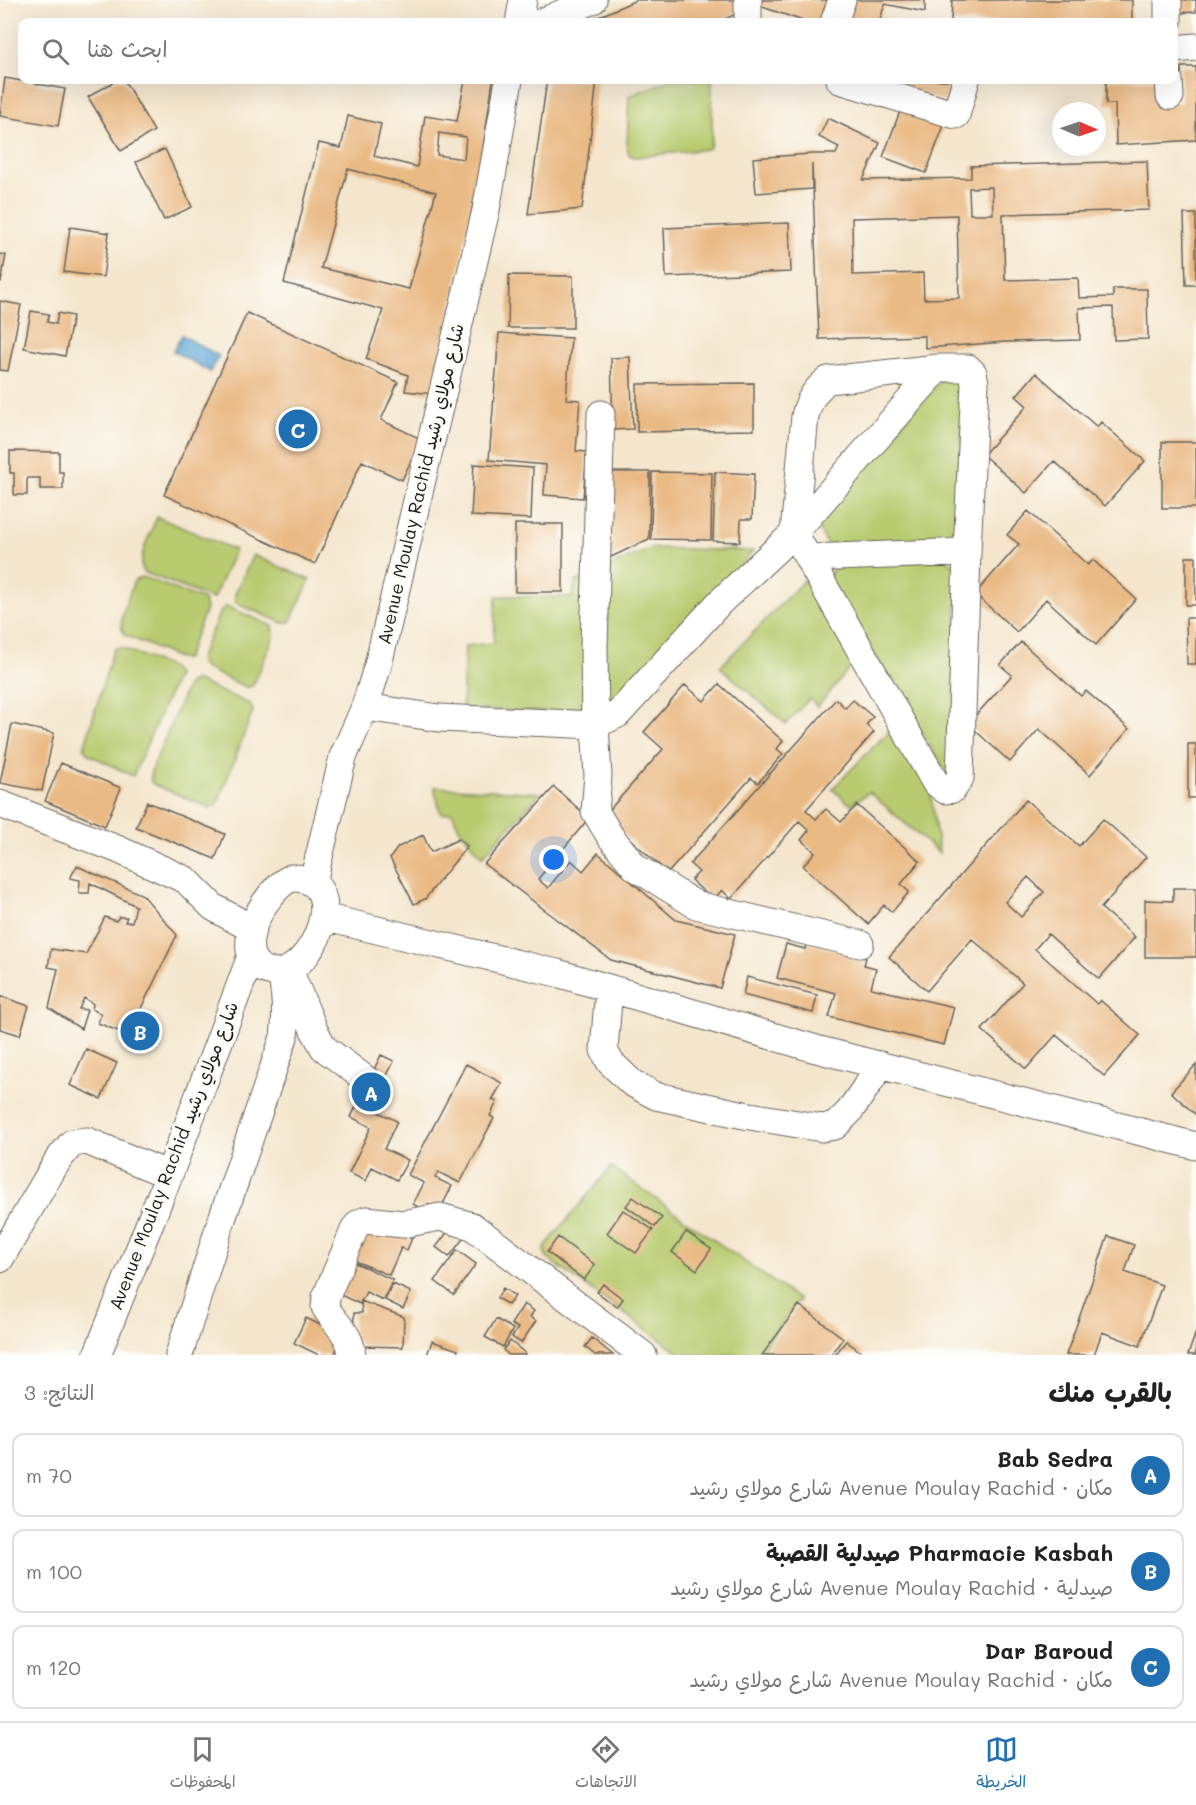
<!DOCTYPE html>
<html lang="ar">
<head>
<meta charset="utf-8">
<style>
  body { margin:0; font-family:Mali,"Playpen Sans Arabic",sans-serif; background:#f6f6f6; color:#222; direction:rtl }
  .compass { position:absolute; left:1052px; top:102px; width:54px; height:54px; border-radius:50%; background:#fff; box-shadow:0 6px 24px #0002; rotate:92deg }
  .you { position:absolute; left:554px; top:860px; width:21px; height:21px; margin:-15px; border:4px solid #fff; border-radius:50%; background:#1a73e8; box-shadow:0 0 0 9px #1a73e833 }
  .badge { display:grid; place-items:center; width:39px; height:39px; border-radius:50%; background:#1f6fb2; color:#fff; font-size:20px; font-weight:700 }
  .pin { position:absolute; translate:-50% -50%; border:3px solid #fff; box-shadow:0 2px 6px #0006 }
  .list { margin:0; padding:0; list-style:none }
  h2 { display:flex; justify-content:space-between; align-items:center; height:78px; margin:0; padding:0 24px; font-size:26px }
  h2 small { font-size:20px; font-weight:400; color:#767676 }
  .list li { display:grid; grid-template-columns:39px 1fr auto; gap:18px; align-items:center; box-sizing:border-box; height:84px; margin:0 12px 12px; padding:0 12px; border:2px solid #e0e0e0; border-radius:12px }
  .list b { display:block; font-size:22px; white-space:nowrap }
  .list p { margin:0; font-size:20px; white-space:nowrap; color:#767676 }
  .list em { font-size:20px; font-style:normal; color:#767676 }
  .icon { flex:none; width:33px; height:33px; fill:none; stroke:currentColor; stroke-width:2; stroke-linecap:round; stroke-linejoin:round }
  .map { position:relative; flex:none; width:1196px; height:1355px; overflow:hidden; direction:ltr }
  .search { position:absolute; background:#fff; box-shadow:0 6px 24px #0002; left:18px; right:18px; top:18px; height:66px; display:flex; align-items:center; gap:15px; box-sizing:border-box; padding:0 21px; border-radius:12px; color:#767676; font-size:22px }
  .sheet { height:366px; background:#fff }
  nav { display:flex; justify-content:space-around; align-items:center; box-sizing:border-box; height:84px; border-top:2px solid #e0e0e0; background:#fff; font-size:16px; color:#767676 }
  nav a { display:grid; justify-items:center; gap:3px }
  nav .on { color:#1f6fb2 }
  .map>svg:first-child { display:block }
  .green { fill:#b8cb6f; stroke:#6a7446; stroke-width:1.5 }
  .water { fill:#5ba5d3; stroke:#3c6078; stroke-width:1.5 }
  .building { fill:#eaba85; fill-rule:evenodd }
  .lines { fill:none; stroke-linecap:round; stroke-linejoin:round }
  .minor-casing { stroke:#68635a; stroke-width:29 }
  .minor { stroke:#fff; stroke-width:27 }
  .labels { text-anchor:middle; stroke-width:6; stroke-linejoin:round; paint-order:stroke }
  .street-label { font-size:18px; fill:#1c1c1c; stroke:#fdfcf7 }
</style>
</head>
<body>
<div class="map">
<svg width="1196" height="1355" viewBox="0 0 1196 1355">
  <rect width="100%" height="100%" fill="#fdfcf7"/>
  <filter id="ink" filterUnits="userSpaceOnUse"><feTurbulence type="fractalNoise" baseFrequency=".0167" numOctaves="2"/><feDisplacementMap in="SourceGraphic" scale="12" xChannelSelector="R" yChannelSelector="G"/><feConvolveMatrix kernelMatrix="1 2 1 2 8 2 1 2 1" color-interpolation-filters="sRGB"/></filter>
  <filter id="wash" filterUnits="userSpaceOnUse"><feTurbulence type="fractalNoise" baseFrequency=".008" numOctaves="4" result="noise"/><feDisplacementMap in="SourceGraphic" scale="24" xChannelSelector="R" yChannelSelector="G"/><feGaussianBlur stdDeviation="1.35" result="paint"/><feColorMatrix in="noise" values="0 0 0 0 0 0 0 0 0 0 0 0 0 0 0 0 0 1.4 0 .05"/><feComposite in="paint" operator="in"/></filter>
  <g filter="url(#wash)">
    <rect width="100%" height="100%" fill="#f4e6cd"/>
    <path class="green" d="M669 80H712V137L710 147 707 149 635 157 629 155 627 147 629 96Z
      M942 379 962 380 960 541 827 544 818 528 821 514Z
      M157 517 235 550 213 599 144 572C135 561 152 530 157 517Z
      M652 548 753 551 607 714 462 709 465 646 494 643 496 596 572 597 576 581Z
      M253 555 310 580 290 622 283 623 240 605 235 601V594Z
      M945 559 958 567 952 782 830 582V573L836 566Z
      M143 577 204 600 206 609 186 659H180L125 635C115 623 129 597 133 584L135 580Z
      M805 579 861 655 817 707 810 698 786 724 720 667Z
      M226 606 272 626 274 636 256 679 253 685 248 688 204 668 199 660 220 612Z
      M120 647 172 668 177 675 133 776 88 754 84 748 112 654 114 649Z
      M193 681H197L250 704 253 711 219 800 215 806 210 808 155 785 151 782V771L187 686Z
      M895 725 929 782 939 853 869 792 851 805 832 789Z
      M434 787 540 793 482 857 459 828 452 812 441 814Z
      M611 1167 799 1300 758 1355H682L547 1258 544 1251 548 1243Z"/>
    <path class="water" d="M182 335 219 356 210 372 173 351Z"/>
    <g id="blocks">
      <path class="building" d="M636 0H741V12L718 22H587Z
        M754 0H832L825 22H806L754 4Z
        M848 0H925V12L885 4 879 22H842Z
        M952 0H1132V22H951Z
        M1174 0H1196V12L1174 13Z
        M1181 67H1196V140L1116 145 1115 104H1106V80H1161V103H1182Z
        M5 78 65 89 58 126 0 116Z
        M117 80H124L154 131 121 151 88 97Z
        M465 80H493L478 181 433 394 405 391 408 375 366 359 383 310 284 283 319 143 341 148 348 116 381 124 374 156 417 167 425 116 457 121ZM439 133 466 137 464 159 437 155ZM348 169 436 192 409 289 321 268Z
        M547 80H597L582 209 528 214Z
        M886 80H957L951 103 885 84Z
        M903 103 946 120 926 173 883 157Z
        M828 118 880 143 863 180 971 178V166L1147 161 1149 210 1003 214 1005 280 1078 278 1079 298 1113 297V289H1147L1148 339 1114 340 1113 307 1079 308 1080 340 1006 342 925 348V336L819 339 812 164V189L756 193 753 158 811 154H836L839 147 819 137ZM992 187 993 214H970L969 188ZM957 215 959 298 924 299 923 273 853 275 852 218Z
        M165 149 192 207 164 220 136 162Z
        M1184 214H1196V285H1186Z
        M789 223 791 272 666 277 664 228Z
        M70 227 109 233 103 277 64 272Z
        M0 254 6 255 1 282H0Z
        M509 275 573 276V328H508Z
        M0 301 21 305 8 371 0 370Z
        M31 311 49 314 47 322 56 324 58 313 73 316 65 356 24 348Z
        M247 313 398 382 381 420 421 439 402 480 362 461 315 564 164 495Z
        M499 333 571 338 566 399 580 400 576 451 587 452 583 498 544 495 546 465 489 460Z
        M630 357 633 429 613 430 611 358Z
        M1036 373 1097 427 1101 422 1145 461 1105 506 1054 461 1026 493 983 455 1027 406 1016 396Z
        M754 383V430L637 432V384Z
        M1162 442H1196V508H1162Z
        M10 451 59 452V472H63V489H40V478H27V495H14V473H10Z
        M474 464 533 468 531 519 471 516Z
        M611 472H650L649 539 609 558Z
        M652 472 712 473 711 540 651 539Z
        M715 472 754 474 752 519H741L740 542 713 541Z
        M1028 511 1088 565 1093 560 1136 599 1096 645 1046 599 1017 632 975 594 1019 544 1007 535Z
        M515 524H563V592H515Z
        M1186 557H1196V605H1186Z
        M1186 618H1196V664H1187Z
        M1021 642 1081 696 1086 691 1129 729 1090 775 1039 729 1010 762 968 724 1012 675 1000 665Z
        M719 684 783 741 777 749 783 754 758 783 751 778 668 873 604 816 663 749 644 732 685 685 704 701Z
        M836 699 845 708 853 700 873 717 866 725 874 732 806 810 816 819 826 809 841 822 857 805 920 861 901 884 909 892 892 912 884 905 868 924 803 866 815 852 801 840 809 830 799 821 731 899 722 890 713 900 691 880 699 872 690 864Z
        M12 724 54 733 42 791 0 783Z
        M1188 744H1196V798H1188Z
        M61 763 121 788 105 826 45 801Z
        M554 787 589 818 538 879 548 888 571 860 583 871 598 853 676 920 735 934 720 988 611 960 484 864Z
        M1026 800 1079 846 1103 819 1146 857 1101 908 1135 937 1099 979 1048 934 1035 949 1097 1004 1100 1000 1140 1035 1104 1076 1056 1035 1026 1069 982 1030 1023 983 972 939 927 991 889 957ZM1028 877 1044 892 1021 917 1005 902Z
        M147 802 225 834 215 859 136 827Z
        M423 835 431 852 459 839 467 846 425 899 414 904 390 858 398 847Z
        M77 866 143 895 177 935 128 1035 98 1023 101 1014 92 1009 93 1004 84 998 79 1009 87 1010 81 1029 49 1008 58 969 48 967 51 949 86 954 105 917 116 921 119 917H127L125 922H132L136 906 90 883 89 893H79L80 880 70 878Z
        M1173 888H1196V957H1145V900L1173 901Z
        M807 942 866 958 864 965 876 968 871 988 954 1007 944 1045 829 1017 836 993 777 978 786 944 805 949Z
        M747 977 817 995 813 1013 743 995Z
        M0 996 29 1006 20 1035 0 1029Z
        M86 1049 117 1063 101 1099 70 1085Z
        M381 1055 394 1061 374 1102 382 1105 378 1112 397 1121 384 1149 408 1160 397 1180 372 1167 366 1181 349 1173 371 1127 351 1117Z
        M466 1064 502 1083 492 1100 497 1102 490 1116 494 1118 460 1183 438 1172 435 1178 452 1186 440 1210 428 1204 424 1210 413 1204 424 1183 408 1175Z
        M1196 1065V1113L1195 1114 1171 1092Z
        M633 1197 662 1218 655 1227 626 1206Z
        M623 1210 653 1230 636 1253 607 1233Z
        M368 1224 412 1238 407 1250 401 1248 389 1275 353 1260Z
        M453 1225 466 1235 449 1257 436 1247Z
        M686 1232 711 1249 697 1270 672 1252Z
        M1108 1236 1134 1245 1125 1272 1162 1285 1140 1346 1102 1332 1094 1355H1066Z
        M558 1237 595 1265 584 1280 547 1252Z
        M457 1250 476 1264 454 1295 435 1281Z
        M351 1261 393 1280 383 1300 366 1292 360 1304 336 1293Z
        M393 1284 411 1292 403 1309 385 1300Z
        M603 1284 623 1299 617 1307 597 1292Z
        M503 1288 515 1296 508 1305 497 1298Z
        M361 1301 404 1317 403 1347 359 1346 353 1336 354 1313H362Z
        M524 1304 534 1311 530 1317 536 1321 521 1343 512 1337 518 1328 511 1324Z
        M799 1305 843 1338 831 1355H762Z
        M306 1318 342 1336 334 1355H319L294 1343Z
        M496 1319 513 1329 503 1347 485 1337Z
        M1196 1332V1355H1188Z
        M592 1338 613 1355H595L585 1347Z
        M432 1341 458 1350 457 1355H427Z
        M510 1341 525 1353 524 1355H509L503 1350Z
        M846 1341 865 1355H835Z"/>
    </g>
  </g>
  <g filter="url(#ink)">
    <use href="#blocks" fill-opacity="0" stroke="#68635a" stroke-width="1.5"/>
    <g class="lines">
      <defs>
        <path id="minor" d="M748 0V22
          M1168 0V22
          M519 22 523 0
          M542 22 593 0
          M834 22 842 0
          M1174 49 1196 47
          M840 80 956 115 966 80
          M1169 80 1170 96
          M938 368 794 533 805 416C809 400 815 390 828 380L938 368H968L973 373 975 383 967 552
          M601 414 594 646 595 725 598 776 595 811 610 836 635 867 696 905 860 944
          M365 707 439 718 595 725 618 714 720 602 794 533 935 782 945 790 953 789 960 778 967 552 809 558
          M0 804 117 849 186 880 213 907 252 929
          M291 878C355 875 312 980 272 972 224 962 264 890 291 878Z
          M313 882 343 757 365 707 378 665 486 210 509 80
          M323 917 557 973 816 1049 1196 1146
          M292 977 314 1030 324 1048 368 1081
          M609 988 604 1050 610 1062 632 1083 656 1096 744 1115 822 1128 835 1126 849 1112 881 1065
          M0 1259 58 1160 72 1143 87 1141 169 1175
          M97 1355 169 1175 251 956
          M179 1355 219 1228 284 1037C287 1014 286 995 281 973
          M352 1355C351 1334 335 1324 325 1307L326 1297 355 1228 359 1223 366 1220 403 1224 440 1217 472 1226 643 1355"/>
      </defs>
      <use href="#minor" class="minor-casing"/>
      <use href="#minor" class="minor"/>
    </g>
  </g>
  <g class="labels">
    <g class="street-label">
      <text transform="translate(421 484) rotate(-77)" y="6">Avenue Moulay Rachid شارع مولاي رشيد</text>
      <text transform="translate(174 1156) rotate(-69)" y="6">Avenue Moulay Rachid شارع مولاي رشيد</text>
    </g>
  </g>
</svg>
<svg class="compass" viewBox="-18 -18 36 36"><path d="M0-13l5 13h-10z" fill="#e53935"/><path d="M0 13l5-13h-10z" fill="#767676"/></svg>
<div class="you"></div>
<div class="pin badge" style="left:371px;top:1092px">A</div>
<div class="pin badge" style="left:140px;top:1031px">B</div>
<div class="pin badge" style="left:298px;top:429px">C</div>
<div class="search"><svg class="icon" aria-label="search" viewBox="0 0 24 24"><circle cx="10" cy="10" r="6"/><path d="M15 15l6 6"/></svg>ابحث هنا</div>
</div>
<section class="sheet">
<h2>بالقرب منك<small>النتائج: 3</small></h2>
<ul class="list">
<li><span class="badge">A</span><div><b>Bab Sedra</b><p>مكان · Avenue Moulay Rachid شارع مولاي رشيد</p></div><em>70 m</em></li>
<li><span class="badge">B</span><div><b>Pharmacie Kasbah صيدلية القصبة</b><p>صيدلية · Avenue Moulay Rachid شارع مولاي رشيد</p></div><em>100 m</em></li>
<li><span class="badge">C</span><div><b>Dar Baroud</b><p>مكان · Avenue Moulay Rachid شارع مولاي رشيد</p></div><em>120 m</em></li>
</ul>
</section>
<nav>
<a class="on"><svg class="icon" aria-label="map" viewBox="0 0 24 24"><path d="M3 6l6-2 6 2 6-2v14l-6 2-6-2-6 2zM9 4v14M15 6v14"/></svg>الخريطة</a>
<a><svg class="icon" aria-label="directions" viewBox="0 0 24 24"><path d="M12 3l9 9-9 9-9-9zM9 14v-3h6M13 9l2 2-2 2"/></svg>الاتجاهات</a>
<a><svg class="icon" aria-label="saved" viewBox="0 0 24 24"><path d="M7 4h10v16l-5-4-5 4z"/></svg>المحفوظات</a>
</nav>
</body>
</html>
